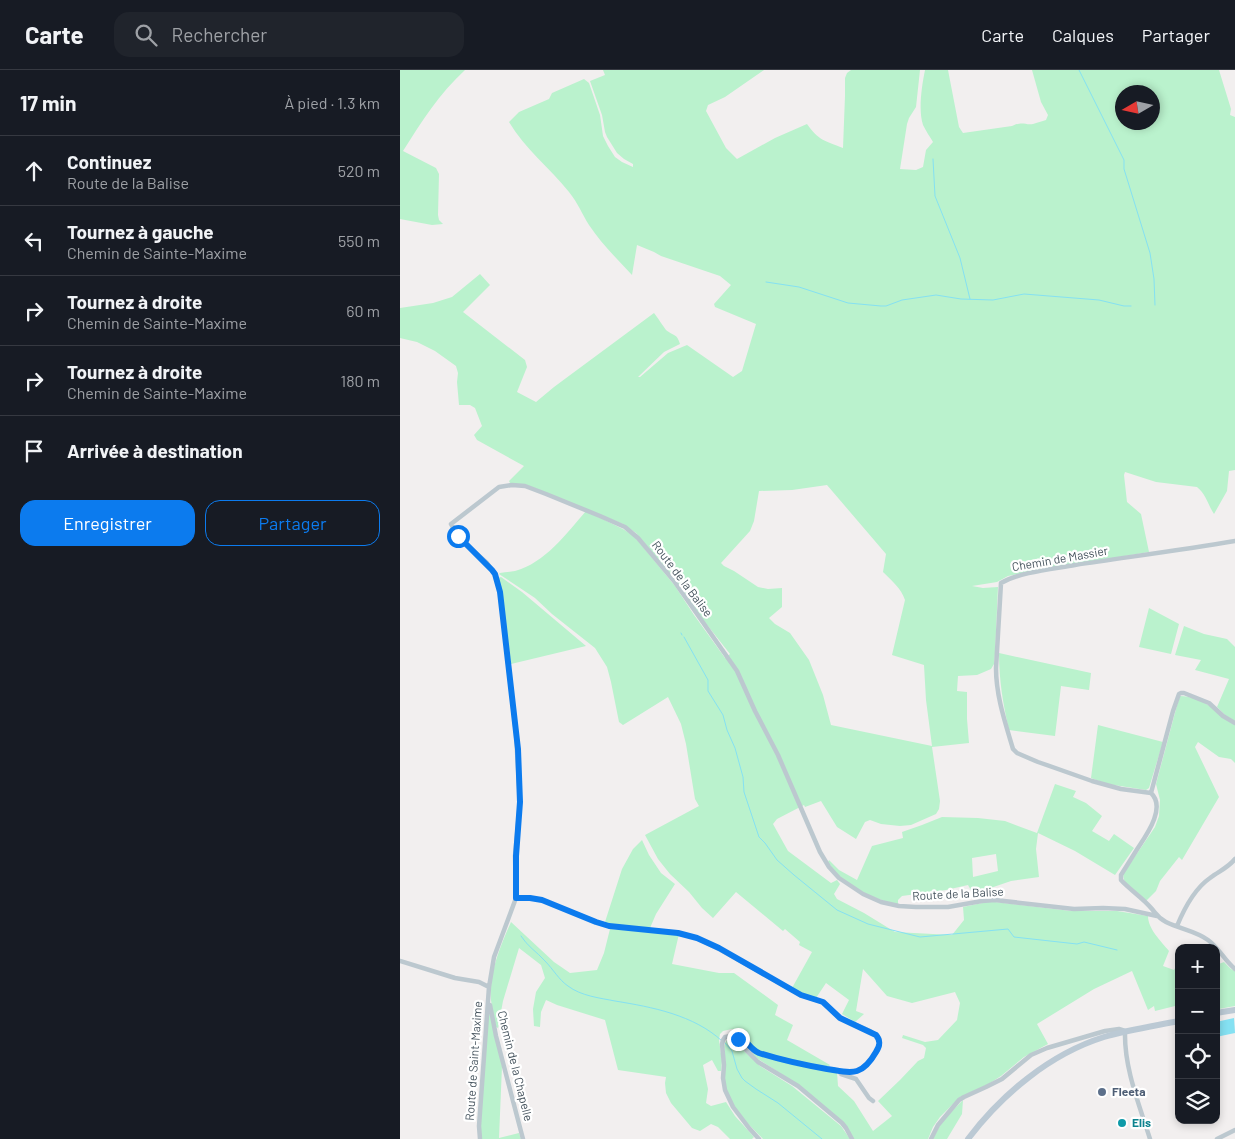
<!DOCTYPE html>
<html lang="fr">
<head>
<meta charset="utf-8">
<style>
  body { margin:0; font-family:Barlow,sans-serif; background:#20242c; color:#f1f3f6 }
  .controls { position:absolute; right:15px; bottom:15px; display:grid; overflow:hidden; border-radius:10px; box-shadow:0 2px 8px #0003 }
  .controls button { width:45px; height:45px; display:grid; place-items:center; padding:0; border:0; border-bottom:1px solid #363941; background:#171b24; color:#f1f3f6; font:25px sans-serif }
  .compass { position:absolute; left:715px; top:15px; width:45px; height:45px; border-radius:50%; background:#171b24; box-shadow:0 2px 8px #0003; rotate:261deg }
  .stop { position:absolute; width:15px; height:15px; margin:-11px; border:4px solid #0c7bee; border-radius:50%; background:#fff }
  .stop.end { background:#0c7bee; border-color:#fff; box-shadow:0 1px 5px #0008 }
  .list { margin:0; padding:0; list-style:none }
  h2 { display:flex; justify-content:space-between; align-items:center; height:65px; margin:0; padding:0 20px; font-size:21px }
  h2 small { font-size:16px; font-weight:400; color:#9ea1a6 }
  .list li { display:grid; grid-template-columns:32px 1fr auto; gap:15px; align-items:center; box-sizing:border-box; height:70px; padding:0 20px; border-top:1px solid #363941 }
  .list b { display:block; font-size:19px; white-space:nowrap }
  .list p { margin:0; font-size:16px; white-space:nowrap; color:#9ea1a6 }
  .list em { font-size:16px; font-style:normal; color:#9ea1a6 }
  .actions { display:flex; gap:10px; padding:15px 20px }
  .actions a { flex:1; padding:11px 0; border:1px solid #0c7bee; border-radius:15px; text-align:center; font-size:18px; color:#0c7bee }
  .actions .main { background:#0c7bee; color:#fff }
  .icon { flex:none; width:28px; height:28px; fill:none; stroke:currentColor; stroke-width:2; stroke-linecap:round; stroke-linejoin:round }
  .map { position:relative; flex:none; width:835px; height:1069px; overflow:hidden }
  header { display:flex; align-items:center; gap:30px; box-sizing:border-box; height:70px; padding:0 25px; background:#171b24; border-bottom:1px solid #363941 }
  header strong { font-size:24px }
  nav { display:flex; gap:28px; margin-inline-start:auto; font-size:18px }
  .search { width:350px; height:45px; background:#20242c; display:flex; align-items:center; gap:12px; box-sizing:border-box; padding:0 18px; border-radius:15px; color:#9ea1a6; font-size:19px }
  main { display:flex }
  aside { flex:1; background:#171b24 }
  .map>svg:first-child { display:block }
  .green { fill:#baf2cd; fill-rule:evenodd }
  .water { fill:#85e1f2 }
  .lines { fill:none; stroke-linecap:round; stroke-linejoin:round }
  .stream { stroke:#85e1f2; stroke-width:1 }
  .street { stroke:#bcc8cf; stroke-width:4.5 }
  .secondary { stroke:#bbc9d4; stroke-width:6 }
  .route { stroke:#0c7bee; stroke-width:6 }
  .service-dot { fill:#5c6f8a; stroke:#fff; stroke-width:2 }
  .culture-dot { fill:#0f9aa8; stroke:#fff; stroke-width:2 }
  .labels { text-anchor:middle; stroke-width:4.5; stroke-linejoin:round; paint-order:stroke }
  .street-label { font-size:12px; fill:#46545e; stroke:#fff }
  .service-label { font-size:12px; font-weight:bold; fill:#4e5e75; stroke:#fff; text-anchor:start }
  .culture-label { font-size:12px; font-weight:bold; fill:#0d838f; stroke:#fff; text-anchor:start }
</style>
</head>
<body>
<header>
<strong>Carte</strong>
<div class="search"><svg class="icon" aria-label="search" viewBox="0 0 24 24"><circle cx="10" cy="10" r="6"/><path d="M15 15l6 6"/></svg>Rechercher</div>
<nav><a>Carte</a><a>Calques</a><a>Partager</a></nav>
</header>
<main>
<aside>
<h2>17 min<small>À pied · 1.3 km</small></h2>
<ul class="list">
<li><svg class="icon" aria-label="ahead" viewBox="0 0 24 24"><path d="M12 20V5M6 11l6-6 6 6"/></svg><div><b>Continuez</b><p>Route de la Balise</p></div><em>520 m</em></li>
<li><svg class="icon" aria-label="left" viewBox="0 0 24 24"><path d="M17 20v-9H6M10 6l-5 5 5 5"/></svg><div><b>Tournez à gauche</b><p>Chemin de Sainte-Maxime</p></div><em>550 m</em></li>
<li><svg class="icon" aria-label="right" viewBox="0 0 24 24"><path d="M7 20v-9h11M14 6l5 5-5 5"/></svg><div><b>Tournez à droite</b><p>Chemin de Sainte-Maxime</p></div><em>60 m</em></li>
<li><svg class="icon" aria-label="right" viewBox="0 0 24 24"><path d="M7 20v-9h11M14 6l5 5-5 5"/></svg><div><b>Tournez à droite</b><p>Chemin de Sainte-Maxime</p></div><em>180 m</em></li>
<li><svg class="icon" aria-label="arrive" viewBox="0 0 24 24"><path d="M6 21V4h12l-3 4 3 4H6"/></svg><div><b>Arrivée à destination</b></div></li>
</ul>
<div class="actions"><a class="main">Enregistrer</a><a>Partager</a></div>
</aside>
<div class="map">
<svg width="835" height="1069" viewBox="0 0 835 1069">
  <rect width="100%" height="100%" fill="#f2efef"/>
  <path class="green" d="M0 0H65C39 24 22 51 3 81L36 98 39 104 38 145 39 150 43 154 32 155 0 149Z
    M203 0H364L325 27 308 35 306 41 326 78 337 89 375 68 407 54C418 70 425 71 443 78L445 26V8L447 3 451 0H520L516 37 509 48 507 54 500 99 516 100 523 97 526 80 533 72C530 67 526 61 523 55 518 40 522 15 525 0H548L559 57 563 63 612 56C623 51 624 55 633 54 637 53 642 51 646 50L648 45 641 32 632 0H819L831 39 830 45 835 47V400L829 401 827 421 814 444C808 435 806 424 797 417L756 412 725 402 724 405 727 432 741 444 749 482 623 503 608 506 597 512 572 516 583 518 598 517 595 584 594 594 591 599 577 605 558 606 557 621 567 622V649L569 673 532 677 540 731 539 739 536 744 511 755 500 756 481 754 470 750 465 752 456 769 437 757 421 731 405 737 404 735 377 749 373 754 388 781 431 813 437 810 440 814 434 824 437 829 464 843 495 862 552 865 564 850 563 837 587 832H595L671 841H717L748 846C748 859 761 871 769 881L763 896 774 900 779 891V935L755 941 754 936 748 940 732 901 694 919 637 954 648 974 624 987 601 1006 587 1015 560 1027 540 1047 533 1057 528 1069H454L446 1055 400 1016 358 989 352 984 353 982 366 987 437 1002 438 1016 454 1031 473 1061 492 1046 478 1031 500 1010 518 991 524 988 526 978 523 975 502 968 503 965 525 972 538 970 557 950 560 933 555 922 512 933 487 926 463 899 456 941 464 944 455 952 442 944 449 930 426 913 416 928 402 923 392 918 412 882 399 875 400 872 385 859 383 861 336 822 313 848 302 838 289 822 270 804 258 789 245 765 299 736 295 729 286 674 281 654 268 627 223 655 219 652 211 612 207 597 195 578 152 544 135 528 99 504 100 503C105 502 110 502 115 501 145 493 167 463 186 441L223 459 234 466 275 516 294 545 325 588 330 584 297 542 275 509 236 463 223 454 132 417 110 413 109 411 124 396 77 370 74 365 82 356 75 338 70 335H59L57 312 58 303 56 296 35 281 17 272 0 268V238L33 233 52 227 80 204 90 215 63 242 125 290 127 297 117 322 136 332 154 317 254 243C258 248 263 256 266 260 273 266 277 263 280 274L264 282 238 307H240L268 283 287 275 333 307 342 301 356 254 315 237 314 234 331 215 320 206 261 186 254 182 237 175 232 205C217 189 201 173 189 155 182 144 178 133 169 122 150 98 125 79 109 52L119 42 149 29 152 23 184 9 189 13 200 45 203 66 208 76 215 87 222 92 233 97V94L224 89 217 83 207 67 205 62 202 45 190 11 205 5ZM722 22H752V52H722ZM427 415 486 484 483 502C492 511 501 518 505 530L492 585 524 595 526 630 532 676 431 655 423 625 409 590 390 563 375 554 369 548 382 537V518L368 519 358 517 334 501 324 496 321 493 350 461 354 451 359 421 392 420Z
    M101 507 122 522 186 576 111 594 101 519 98 508Z
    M749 538 779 554 771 584 739 577Z
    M784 556 804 564 827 569 835 577V651L825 645 817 637 829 609 795 600 801 590 775 585Z
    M599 583 691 603 689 620 661 616 655 666 609 660C603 634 599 610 599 583Z
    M780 626C801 626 820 643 835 655V693L831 689 819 687 798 672 795 677 819 727 782 790 779 787 760 811 756 821 746 831 726 813 724 810 723 804 755 757 759 746 760 730 756 714 776 639Z
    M698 655 763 672 749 718 746 720 707 714 691 708Z
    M655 714 676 721 673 727 686 733 702 746 692 761 709 771 714 764 734 778 715 805 675 781 638 763 636 779 639 807 611 811 573 824 568 815 546 820 502 826 498 830V835C472 828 442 816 428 792L429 790 439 800 457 810 472 776 503 768 502 762 522 755 542 747 578 748 605 751 637 763ZM596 784 598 801 573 807 572 788Z
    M242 770 249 785 261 803 275 814 256 844 250 858 212 854 205 852 222 799 233 779Z
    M111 852 154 892 170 903 197 900 204 883 210 859 279 864 272 894 319 903H334L378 935 375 945 393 955 387 970 430 995 428 997 371 985 356 980 339 962 332 959 323 961 320 964 319 970 322 991 321 1001H318L312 990 303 995 308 1019 306 1033 311 1036 326 1032 335 1046 354 1067 352 1069H330L318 1057 311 1054 300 1061 292 1058 271 1033 266 1023 265 1013 266 1007 218 1000 205 950 157 935 146 930 141 942 140 957 134 956 133 939 136 922 145 908 141 895 119 878 103 931 98 958 96 957C94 948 92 939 91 930 89 902 100 877 111 852Z
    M824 892 831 899 835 901V936L819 939 816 937V895Z
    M89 938 102 996 99 1068 119 1063 121 1069H81L80 1055Z
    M328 969 336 970 345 982 360 996 392 1016 441 1056 450 1069H363C350 1055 332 1040 327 1022 323 1011 326 999 325 987 325 980 322 974 328 969Z
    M563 1030 562 1044 547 1069H533L542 1051Z"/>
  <path class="water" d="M834 948 835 963 816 967V952Z"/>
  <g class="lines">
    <path class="stream" d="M679 0 724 90V99L750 183 754 209 755 235
      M533 89 535 126 560 188 570 229
      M366 212 399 217 448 233 481 236H486L502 230 536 225 561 229 593 230 624 224 699 230 724 236H731
      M281 563 282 565
      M284 567 308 610V621L323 645 327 660 335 678 343 707 344 722 359 767 365 773 377 790 394 805 437 840 468 854 520 867 608 859 614 867 677 874 684 872 717 880
      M121 866C127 876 137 882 145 891 153 899 159 910 168 916 181 926 200 928 215 931 252 937 294 945 322 971
      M325 973 332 981 337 999 342 1008 345 1011 356 1019 378 1033 422 1069"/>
    <path class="street" d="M835 471C782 480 728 487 675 495 653 499 620 502 601 513L596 598C596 626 605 652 613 679L617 683 638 692 692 711 721 719 751 723C767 738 745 767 736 781 731 789 726 797 721 805V810C730 820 743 828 752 839 757 845 758 848 766 852 780 859 796 861 808 870 819 878 825 891 835 899
      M751 723 773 641 779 624 781 623H784L809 633 823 646 835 653
      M116 828H130L142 830 197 852 209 856 278 863 297 868 319 879 401 925 423 932 440 948 470 961 479 968 480 972 479 977 472 989 464 998 457 1001 452 1002 439 1001 407 995 377 988 353 981 341 966 337 965 325 967 323 970 322 974 324 995 323 1008 325 1020 333 1037 349 1058 359 1069
      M777 856C784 839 794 819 810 808 819 801 828 798 835 789
      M0 891 55 908 79 912 89 917 79 1056 80 1069
      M89 917 94 887 116 828 115 786 120 732 116 664 104 556 100 522 95 504 87 493 60 469 51 454 99 417 112 415 125 416 146 424 200 446 225 457 238 468 274 511 337 601 355 641 378 685 420 782 429 797 439 808 463 824 481 832 499 836 516 837H548L582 831 595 830 674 839 703 838 725 839 757 846
      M90 935 96 966 123 1069
      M334 966 338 969 347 981 358 992 398 1016 442 1053 446 1058 452 1069
      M439 1001 441 1004 456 1009 469 1028 473 1031
      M531 1069 538 1055 559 1030 564 1027 586 1017 602 1009 631 985 647 978 705 961 719 959 725 961C724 998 739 1034 750 1069
      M817 1069 835 1060"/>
    <path class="secondary" d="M816 943 835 940
      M568 1069C602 1024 650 984 704 967 728 960 754 956 779 951"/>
  </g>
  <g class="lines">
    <path class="route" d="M58 466 92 500 95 504 100 522 118 679 120 732 116 786V828H130L142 830 196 852 209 856 278 863 297 868 319 878 401 925 423 932 440 948 476 965C481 971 480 976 476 982 472 989 466 998 457 1001 448 1004 436 1000 427 999 404 995 381 990 359 983 349 979 346 968 337 965L334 966 338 969"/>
  </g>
  <circle class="service-dot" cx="702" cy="1022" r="5"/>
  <circle class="culture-dot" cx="722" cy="1053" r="5"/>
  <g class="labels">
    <g class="street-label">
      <text transform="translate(660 489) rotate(-10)" y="4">Chemin de Massier</text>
      <text transform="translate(282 509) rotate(53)" y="4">Route de la Balise</text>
      <text transform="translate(558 824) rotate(-3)" y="4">Route de la Balise</text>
      <text transform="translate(74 991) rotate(-86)" y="4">Route de Saint-Maxime</text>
      <text transform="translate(115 996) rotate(76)" y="4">Chemin de la Chapelle</text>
    </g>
    <g class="service-label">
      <text x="712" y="1026">Fleeta</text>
    </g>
    <g class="culture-label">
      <text x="732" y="1057">Elis</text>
    </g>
  </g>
</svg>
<div class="controls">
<button>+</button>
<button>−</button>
<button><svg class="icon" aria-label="locate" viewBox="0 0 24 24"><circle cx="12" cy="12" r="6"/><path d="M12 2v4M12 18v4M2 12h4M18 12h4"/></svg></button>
<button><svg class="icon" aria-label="layers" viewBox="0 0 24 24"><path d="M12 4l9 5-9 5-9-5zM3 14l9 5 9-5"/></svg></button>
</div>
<svg class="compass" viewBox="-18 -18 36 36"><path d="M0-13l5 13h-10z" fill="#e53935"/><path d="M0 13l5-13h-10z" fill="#9ea1a6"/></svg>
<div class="stop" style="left:58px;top:466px"></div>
<div class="stop end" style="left:338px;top:969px"></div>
</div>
</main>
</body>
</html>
